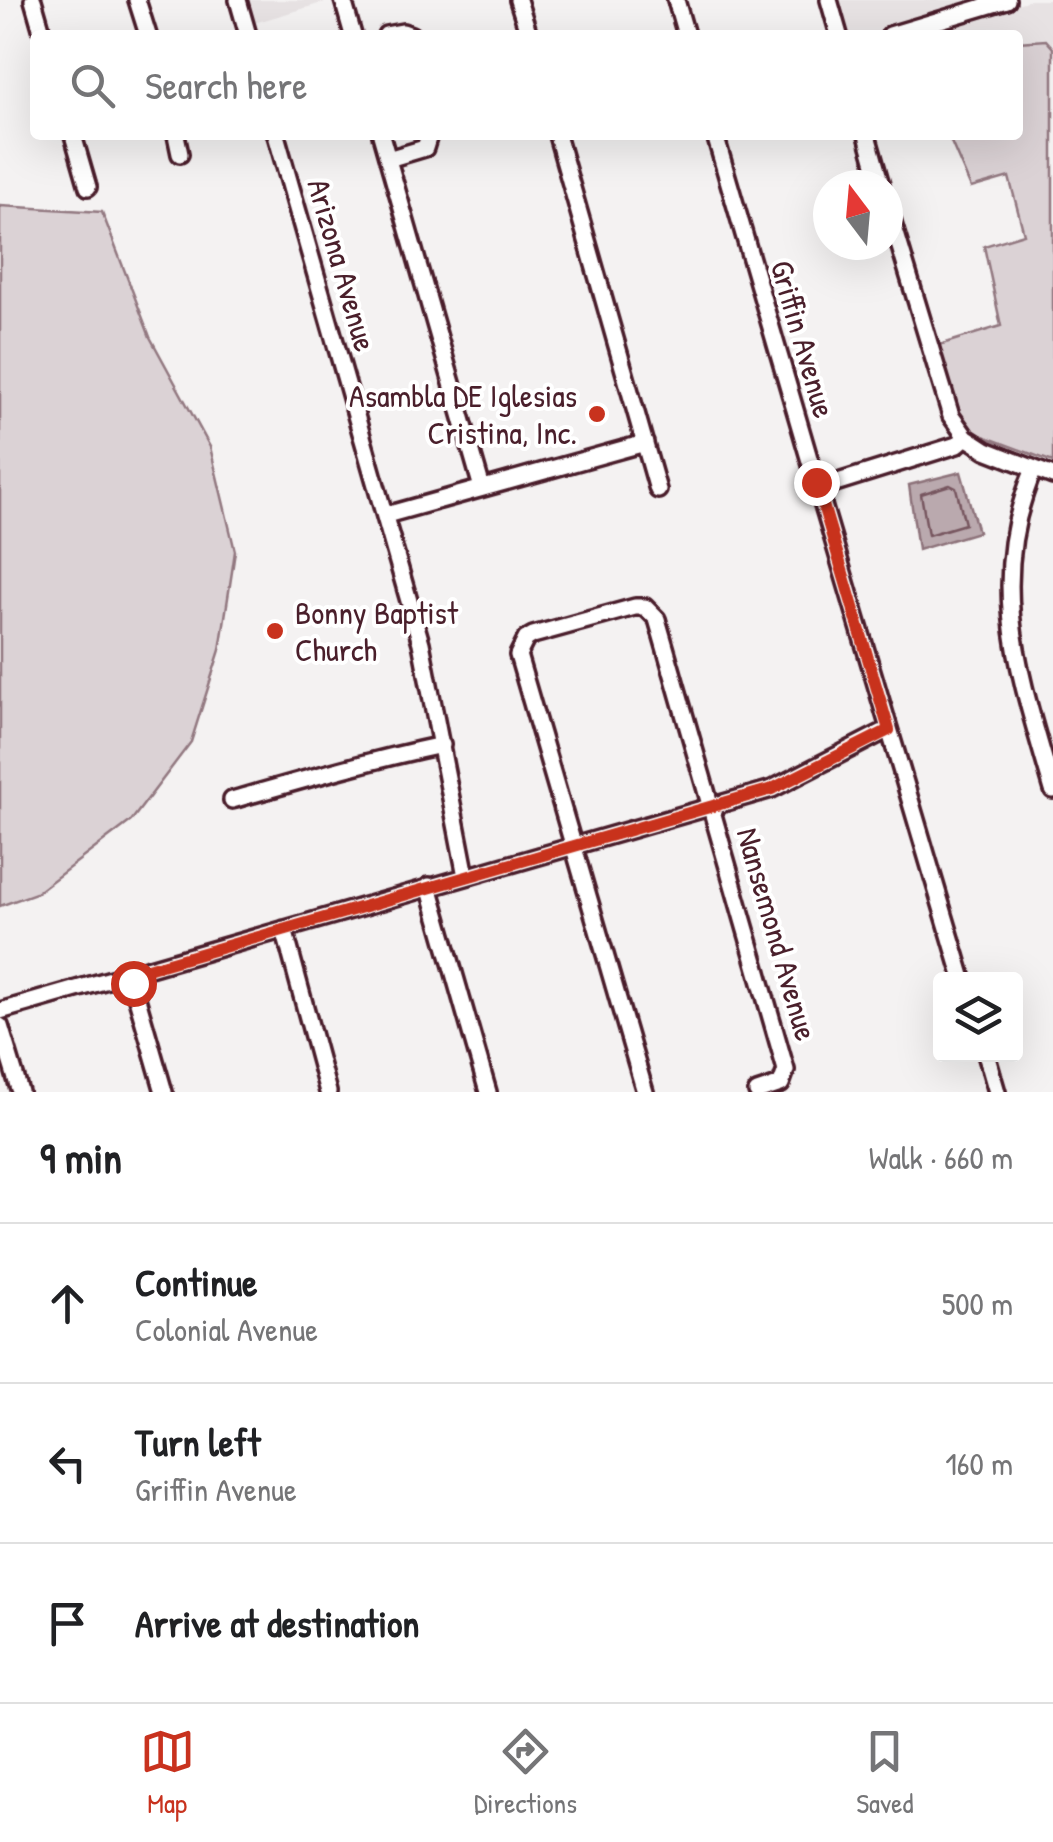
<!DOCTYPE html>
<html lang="en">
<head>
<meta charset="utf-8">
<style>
  body { margin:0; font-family:"Patrick Hand",sans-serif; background:#f2f2f2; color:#202124 }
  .controls { position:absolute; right:30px; bottom:30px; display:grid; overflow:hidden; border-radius:10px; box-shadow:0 10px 40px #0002 }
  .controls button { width:90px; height:90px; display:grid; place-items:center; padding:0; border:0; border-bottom:2px solid #e0e0e0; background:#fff; color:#202124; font:50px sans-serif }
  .compass { position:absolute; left:813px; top:170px; width:90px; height:90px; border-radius:50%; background:#fff; box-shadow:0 10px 40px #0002; rotate:344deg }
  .stop { position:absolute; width:30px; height:30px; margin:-22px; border:8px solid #c8321e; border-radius:50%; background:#fff }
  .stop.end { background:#c8321e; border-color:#fff; box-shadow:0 2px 10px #0008 }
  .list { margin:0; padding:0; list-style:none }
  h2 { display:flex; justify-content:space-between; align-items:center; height:130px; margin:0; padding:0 40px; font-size:42px }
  h2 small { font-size:32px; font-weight:400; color:#757577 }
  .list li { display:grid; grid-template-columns:65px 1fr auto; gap:30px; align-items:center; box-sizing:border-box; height:160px; padding:0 40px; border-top:2px solid #e0e0e0 }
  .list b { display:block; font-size:38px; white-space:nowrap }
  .list p { margin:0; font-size:32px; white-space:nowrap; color:#757577 }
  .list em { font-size:32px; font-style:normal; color:#757577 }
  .icon { flex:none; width:55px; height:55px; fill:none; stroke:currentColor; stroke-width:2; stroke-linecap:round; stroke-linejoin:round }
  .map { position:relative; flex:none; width:1053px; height:1092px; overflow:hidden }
  .search { position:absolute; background:#fff; box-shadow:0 10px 40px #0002; left:30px; right:30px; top:30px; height:110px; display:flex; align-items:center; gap:25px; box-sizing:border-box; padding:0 35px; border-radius:10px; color:#757577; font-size:38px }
  .sheet { height:610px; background:#fff }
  nav { display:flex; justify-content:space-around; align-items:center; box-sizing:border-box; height:140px; border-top:2px solid #e0e0e0; background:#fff; font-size:28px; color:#757577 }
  nav a { display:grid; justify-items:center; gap:5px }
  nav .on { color:#c8321e }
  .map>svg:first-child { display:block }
  .built { fill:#e7e2e3 }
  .green { fill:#dbd2d5; stroke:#927880; stroke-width:2.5 }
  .water { fill:#baa9ae; stroke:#8d727a; stroke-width:2.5 }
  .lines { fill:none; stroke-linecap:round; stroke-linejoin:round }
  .shore { stroke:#77565f; stroke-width:2.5 }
  .minor-casing { stroke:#4a1f2b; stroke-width:22 }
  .minor { stroke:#fff; stroke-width:15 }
  .route { stroke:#c8321e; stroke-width:12 }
  .poi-dot { fill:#c8321e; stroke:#fff; stroke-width:4 }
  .labels { text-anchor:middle; stroke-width:8; stroke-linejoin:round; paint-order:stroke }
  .street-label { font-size:32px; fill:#4a1f2b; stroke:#fff }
  .poi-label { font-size:32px; fill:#4a1f2b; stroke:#fff; text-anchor:end }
</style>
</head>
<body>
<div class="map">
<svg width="1053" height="1092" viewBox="0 0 1053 1092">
  <rect width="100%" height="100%" fill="#f4f2f2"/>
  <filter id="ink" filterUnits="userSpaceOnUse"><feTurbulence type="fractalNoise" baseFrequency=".01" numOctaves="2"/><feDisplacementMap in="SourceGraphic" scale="20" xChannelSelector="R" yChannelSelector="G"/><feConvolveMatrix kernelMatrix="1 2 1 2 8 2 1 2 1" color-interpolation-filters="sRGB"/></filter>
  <g filter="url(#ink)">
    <path class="built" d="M244 0H332L251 24Z
      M835 0H985L869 35H845Z
      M1030 0H1053V48L1045 40 1018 42V35H915Z"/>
    <path class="green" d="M1046 40 1053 48V462L967 430 960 418 939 345 1001 326 984 246 1024 234 1009 177 971 188 948 135H1018V42Z
      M0 206 102 212 150 337 210 447 235 551 233 565 220 650 191 742 131 821 36 893 0 906Z"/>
    <path class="water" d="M961 472 978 532 918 550 909 485Z"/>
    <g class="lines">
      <path class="shore" d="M950 485 956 488 965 524 928 535 921 494Z"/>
      <defs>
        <path id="minor" d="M33 0 43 35
          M137 0 148 35
          M238 0 248 35
          M343 0 353 35
          M518 0 529 35
          M676 0 686 35
          M829 0 839 35
          M386 35 403 32 411 35
          M890 35 1007 0
          M73 135 88 187
          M176 135 180 154
          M276 135 421 643 466 876
          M381 135 482 488
          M557 135 658 490
          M715 135 816 482 823 492V505L963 979
          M867 135 881 185
          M388 159 425 148 429 135
          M888 207 951 416 966 437 986 450 1053 476
          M1034 469C985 583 1021 678 1053 790
          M823 492 835 483 957 445 966 437
          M386 515 645 443
          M232 800C302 780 371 760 442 745
          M429 886 488 1092
          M284 929 328 1092
          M130 974 164 1092
          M0 1011 772 789 889 729
          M0 1026 20 1092
          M986 1054 997 1092
          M645 1092 518 655 526 639 533 635 635 607H645L657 619 786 1070 781 1084 757 1092"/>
      </defs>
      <use href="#minor" class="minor-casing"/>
      <use href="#minor" class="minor"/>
    </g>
  </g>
  <g class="lines" filter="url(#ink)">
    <path class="route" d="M133 983 130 974 772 789 889 730 823 505 824 492 816 482"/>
  </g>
  <g class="poi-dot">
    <circle cx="597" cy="414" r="10"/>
    <circle cx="275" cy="631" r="10"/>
  </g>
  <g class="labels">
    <g class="street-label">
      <text transform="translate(342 265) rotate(74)" y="11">Arizona Avenue</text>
      <text transform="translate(803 339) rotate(74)" y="11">Griffin Avenue</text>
      <text transform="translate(777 934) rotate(74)" y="11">Nansemond Avenue</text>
    </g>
    <g class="poi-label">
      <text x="577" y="407">Asambla DE Iglesias<tspan x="577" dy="37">Cristina, Inc.</tspan></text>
      <text x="295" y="624" text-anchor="start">Bonny Baptist<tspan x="295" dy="37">Church</tspan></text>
    </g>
  </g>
</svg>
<div class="controls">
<button><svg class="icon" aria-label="layers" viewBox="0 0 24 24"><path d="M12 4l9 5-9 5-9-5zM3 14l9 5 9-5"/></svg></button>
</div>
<svg class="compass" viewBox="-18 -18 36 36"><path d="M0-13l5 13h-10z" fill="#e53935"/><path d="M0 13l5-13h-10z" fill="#757577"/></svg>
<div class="stop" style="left:133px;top:983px"></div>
<div class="stop end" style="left:816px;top:482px"></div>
<div class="search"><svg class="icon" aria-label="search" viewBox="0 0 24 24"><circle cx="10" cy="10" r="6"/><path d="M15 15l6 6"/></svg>Search here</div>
</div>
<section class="sheet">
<h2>9 min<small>Walk · 660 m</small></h2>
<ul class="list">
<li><svg class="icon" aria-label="ahead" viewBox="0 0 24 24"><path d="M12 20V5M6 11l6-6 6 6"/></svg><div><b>Continue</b><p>Colonial Avenue</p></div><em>500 m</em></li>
<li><svg class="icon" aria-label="left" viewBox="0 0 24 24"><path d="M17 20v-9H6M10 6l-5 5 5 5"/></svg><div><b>Turn left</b><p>Griffin Avenue</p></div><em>160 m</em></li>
<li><svg class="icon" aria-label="arrive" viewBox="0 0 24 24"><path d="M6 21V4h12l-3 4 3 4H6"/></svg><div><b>Arrive at destination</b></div></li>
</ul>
</section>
<nav>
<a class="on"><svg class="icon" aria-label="map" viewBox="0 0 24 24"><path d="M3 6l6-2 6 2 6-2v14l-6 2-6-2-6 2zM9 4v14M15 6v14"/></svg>Map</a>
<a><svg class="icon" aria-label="directions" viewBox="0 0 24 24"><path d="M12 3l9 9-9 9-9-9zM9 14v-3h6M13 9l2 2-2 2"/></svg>Directions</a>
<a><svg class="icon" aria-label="saved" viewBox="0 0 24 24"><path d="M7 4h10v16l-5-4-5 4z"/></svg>Saved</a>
</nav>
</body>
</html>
